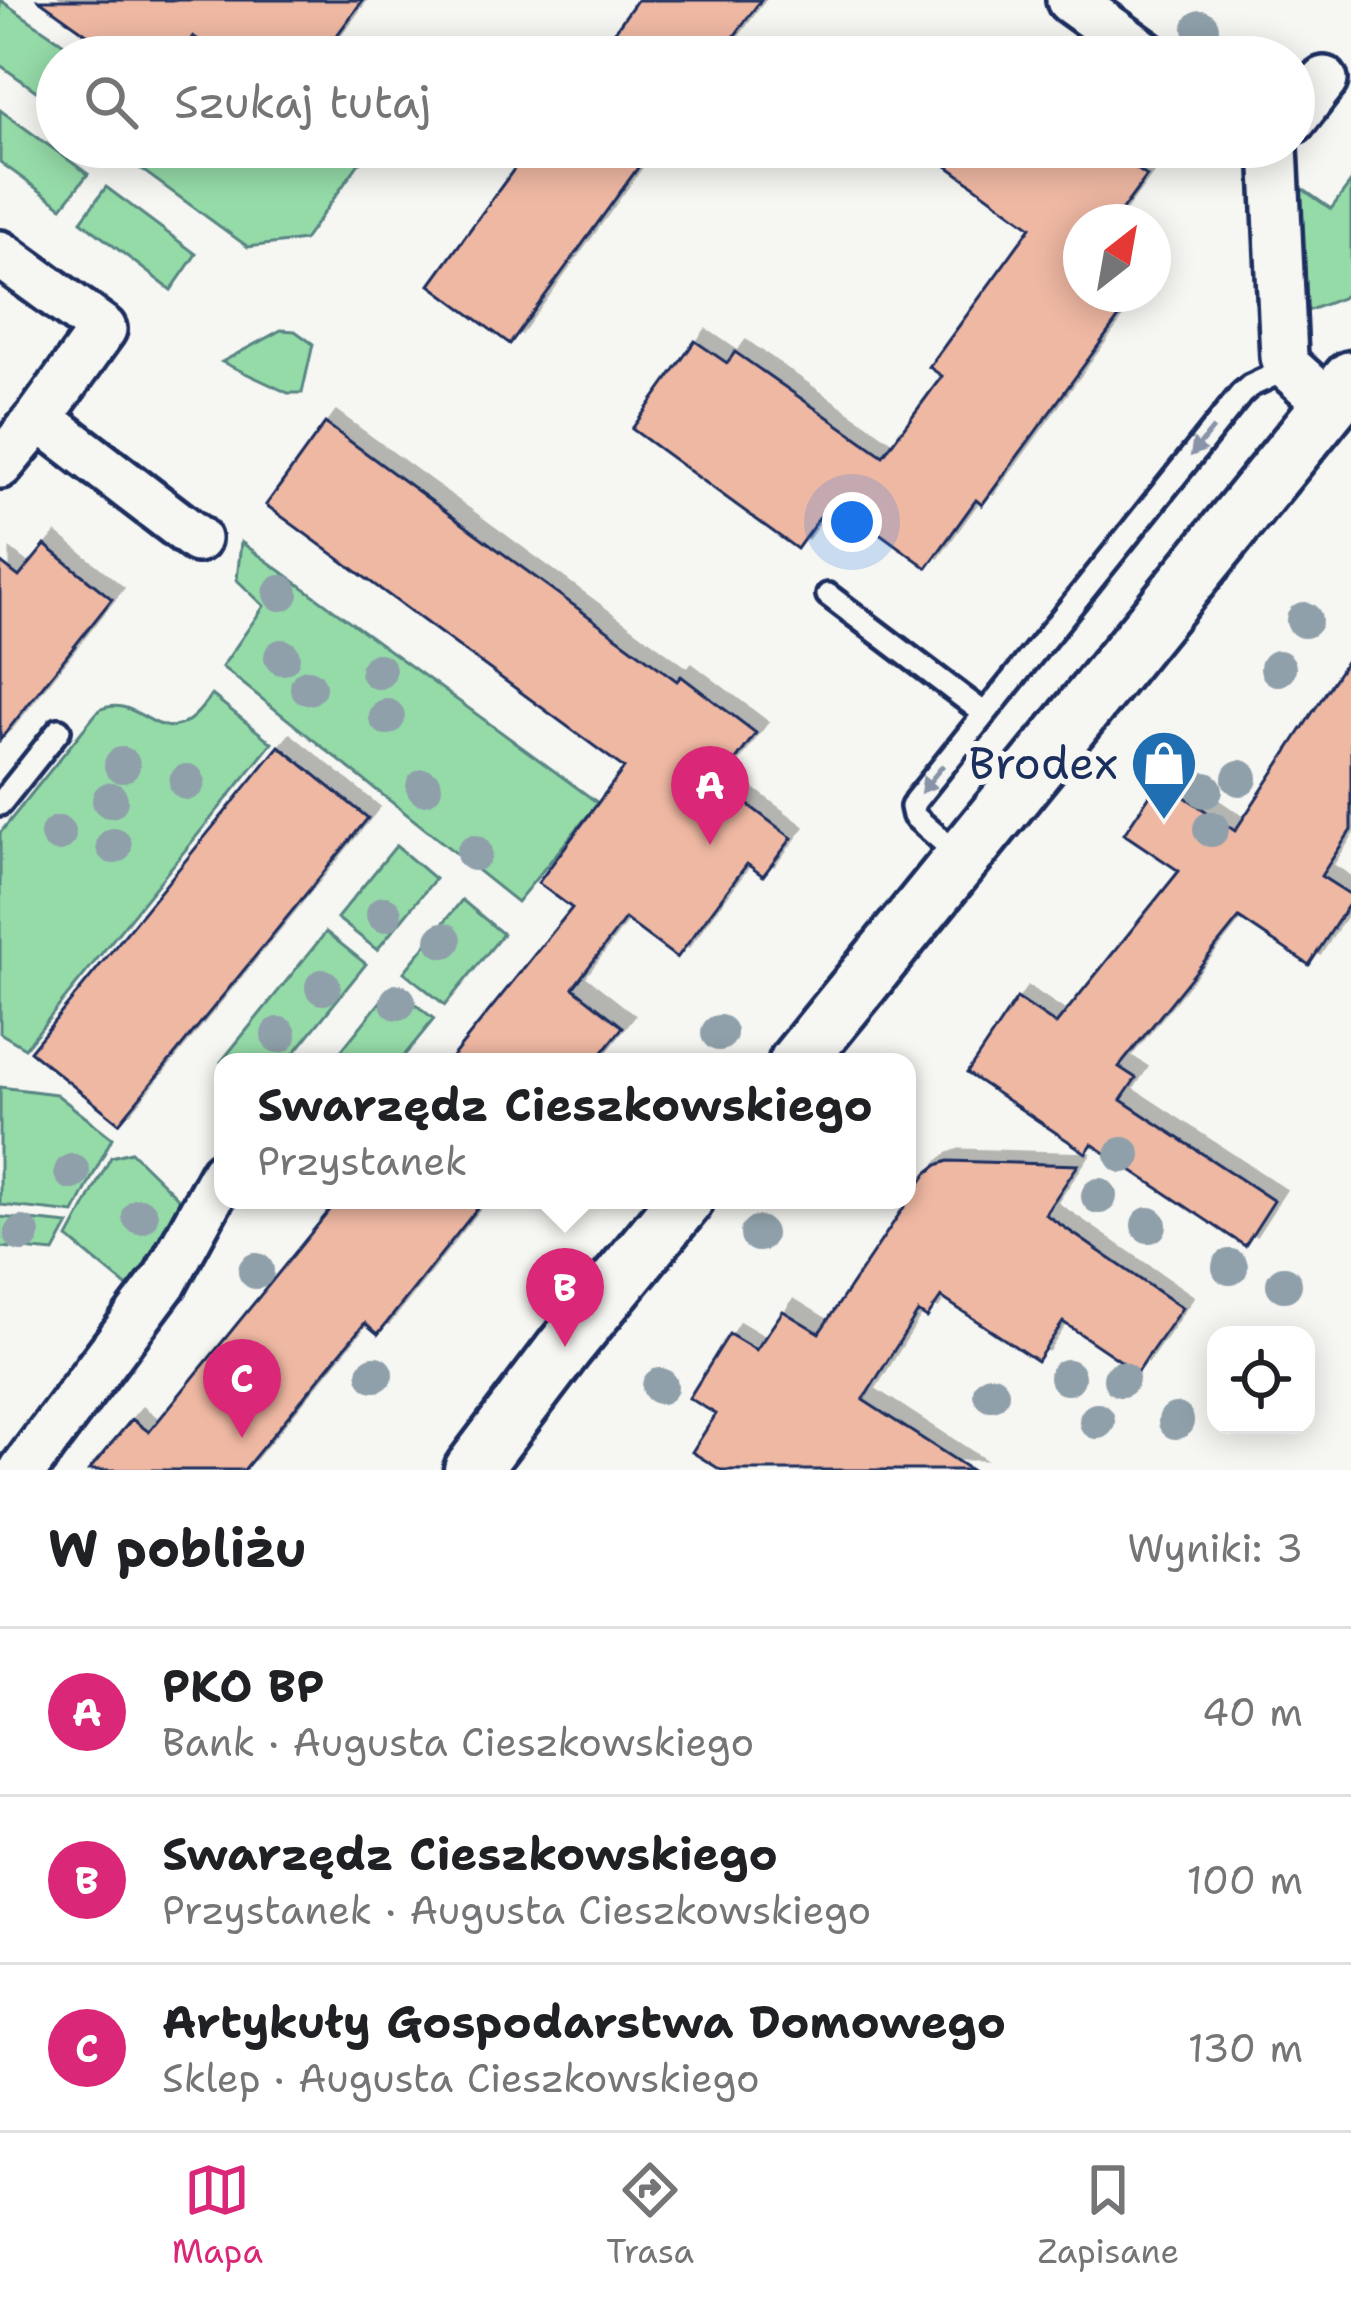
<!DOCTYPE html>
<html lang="pl">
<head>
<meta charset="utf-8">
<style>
  body { margin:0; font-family:"Shantell Sans",sans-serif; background:#f2f2f2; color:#202124 }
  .controls { position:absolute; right:36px; bottom:36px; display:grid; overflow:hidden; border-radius:24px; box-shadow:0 6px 30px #0003 }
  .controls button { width:108px; height:108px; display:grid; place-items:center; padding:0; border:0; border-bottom:3px solid #e0e0e0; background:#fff; color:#202124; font:60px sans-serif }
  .compass { position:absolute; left:1063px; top:204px; width:108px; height:108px; border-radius:50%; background:#fff; box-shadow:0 6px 30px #0003; rotate:31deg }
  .you { position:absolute; left:852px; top:522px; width:42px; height:42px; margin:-30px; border:9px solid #fff; border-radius:50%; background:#1a73e8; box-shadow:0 0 0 18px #1a73e833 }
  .badge { display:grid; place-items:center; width:78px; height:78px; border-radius:50%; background:#db2777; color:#fff; font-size:39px; font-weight:700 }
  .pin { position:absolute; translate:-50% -99px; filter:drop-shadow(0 3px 6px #0008) }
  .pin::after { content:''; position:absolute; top:63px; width:42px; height:36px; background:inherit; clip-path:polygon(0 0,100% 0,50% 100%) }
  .popup { position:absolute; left:214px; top:1053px; width:702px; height:156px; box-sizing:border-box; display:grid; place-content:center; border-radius:24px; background:#fff; filter:drop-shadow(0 3px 9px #0005); font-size:39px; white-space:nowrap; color:#757577 }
  .popup b { font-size:45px; color:#202124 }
  .popup::after { content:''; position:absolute; left:50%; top:100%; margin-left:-24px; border:24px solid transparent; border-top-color:#fff }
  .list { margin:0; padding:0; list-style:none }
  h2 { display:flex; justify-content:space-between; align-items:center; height:156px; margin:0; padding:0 48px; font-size:51px }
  h2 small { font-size:39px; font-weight:400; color:#757577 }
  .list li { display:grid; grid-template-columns:78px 1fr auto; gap:36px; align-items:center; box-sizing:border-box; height:168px; padding:0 48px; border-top:3px solid #e0e0e0 }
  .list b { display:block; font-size:45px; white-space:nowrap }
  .list p { margin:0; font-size:39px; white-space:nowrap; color:#757577 }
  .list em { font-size:39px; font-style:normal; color:#757577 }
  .icon { flex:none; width:66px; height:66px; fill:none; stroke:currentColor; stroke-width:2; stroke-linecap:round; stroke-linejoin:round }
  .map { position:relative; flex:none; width:1351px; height:1470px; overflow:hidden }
  .search { position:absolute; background:#fff; box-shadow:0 6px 30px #0003; left:36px; right:36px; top:36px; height:132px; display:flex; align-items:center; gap:30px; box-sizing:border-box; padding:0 42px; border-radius:66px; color:#757577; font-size:45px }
  .sheet { height:660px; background:#fff }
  nav { display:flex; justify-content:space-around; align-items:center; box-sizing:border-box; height:168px; border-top:3px solid #e0e0e0; background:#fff; font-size:33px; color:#757577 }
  nav a { display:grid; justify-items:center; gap:6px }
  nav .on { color:#db2777 }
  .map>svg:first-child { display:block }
  .green { fill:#95dba8; stroke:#588583; stroke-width:3 }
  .building { fill:#efb8a3; stroke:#1b2f5e; stroke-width:3; filter:url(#shadow) }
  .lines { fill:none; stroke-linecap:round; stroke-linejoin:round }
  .service-casing { stroke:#1b2f5e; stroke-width:30 }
  .minor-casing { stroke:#1b2f5e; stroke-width:54 }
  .tertiary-casing { stroke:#1b2f5e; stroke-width:63 }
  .service { stroke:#f6f6f2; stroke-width:21 }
  .minor { stroke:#f6f6f2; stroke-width:45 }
  .tertiary { stroke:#f6f6f2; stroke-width:54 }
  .tree { fill:#8fa0aa }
  .oneway { fill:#8892a8 }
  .labels { text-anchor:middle; stroke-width:12; stroke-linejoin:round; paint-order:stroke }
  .poi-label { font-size:45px; fill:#1b2f5e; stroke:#f6f6f2; text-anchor:end }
</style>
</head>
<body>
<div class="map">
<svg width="1351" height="1470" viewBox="0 0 1351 1470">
  <defs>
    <filter id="shadow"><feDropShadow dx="11" dy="-11" stdDeviation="0" flood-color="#0004"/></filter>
  </defs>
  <rect width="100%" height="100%" fill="#f6f6f2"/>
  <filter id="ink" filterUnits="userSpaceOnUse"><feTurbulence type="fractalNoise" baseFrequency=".00833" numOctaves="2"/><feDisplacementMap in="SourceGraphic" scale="24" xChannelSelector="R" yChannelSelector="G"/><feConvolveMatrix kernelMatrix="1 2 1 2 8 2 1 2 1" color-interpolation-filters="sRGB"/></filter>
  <g filter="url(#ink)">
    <path class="green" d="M0 0 83 57H57V106L0 65Z
      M0 110 88 174 62 207 0 162Z
      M136 147H367V152L304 240 248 247 134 164 132 152Z
      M1351 182V289L1342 298 1302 313 1295 198 1301 188 1331 209Z
      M106 187 196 254 171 290 81 221Z
      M281 330 295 331 313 344 302 393H288L222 362Z
      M241 542 598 803 517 902 222 667 264 606 237 580Z
      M212 695 272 743 25 1048 0 1033V833L99 710C133 693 154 738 183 724 195 718 204 705 212 695Z
      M396 846 435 879 377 950 337 918Z
      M462 900 503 934 445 1005 404 972Z
      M326 932 366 964 287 1062 223 1064 221 1062Z
      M393 986 434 1019 399 1062H332Z
      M0 1087 56 1094 112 1138 74 1213 0 1205Z
      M131 1152 186 1206 137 1295 68 1238 111 1157Z
      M0 1217 69 1224 54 1252 0 1247Z"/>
    <path class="building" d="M39 0H363L321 57H223L193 36 178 57H119Z
      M637 0H761L719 57H596Z
      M530 147H653L510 344 430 285Z
      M921 147H1106L1147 176 1113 222H1081V265L1078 270 1081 272V294H1112L1128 305 982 505 976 500 927 568 833 499 797 549 632 429 695 341 727 363 735 352 883 456 942 376 929 367 1031 227Z
      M325 423 677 681 681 676 756 733 719 783 792 838 763 876 747 864 677 958 625 919 573 988 623 1027 595 1062H448L572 908 538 883 624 768 266 505Z
      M45 545 112 599 0 740V562L19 577Z
      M1351 654V830L1321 876 1351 895V901L1309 965 1239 918 1119 1067 1136 1078 1121 1100 1274 1201 1245 1246 1092 1144 1086 1153 967 1073 1017 998 1056 1024 1179 871 1124 834 1160 780 1235 831Z
      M279 746 368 818 119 1123 30 1051Z
      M948 1161 1078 1165 1045 1214 1182 1308 1137 1372 1063 1322 1037 1361 941 1297 927 1318 918 1312 863 1400 971 1470H721L692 1452 716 1414 689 1398 729 1334 756 1350 783 1311 819 1333 927 1173 937 1165Z
      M338 1200H484L378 1334 365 1323 244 1470H89L132 1419 149 1432Z"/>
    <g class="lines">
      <defs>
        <path id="service" d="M828 595 985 714
          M0 804 59 730
          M962 858 914 816 912 807 915 801 1241 394 1250 386 1289 368"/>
        <path id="minor" d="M1070 0 1149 57
          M1294 119 1324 80
          M1274 147 1284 357 1289 368 1330 405
          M0 254 103 329 39 418 0 465
          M39 418 197 539
          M23 1470 165 1280 223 1174"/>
        <path id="tertiary" d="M797 1062 1351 379
          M472 1470 565 1347 685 1200"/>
      </defs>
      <use href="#service" class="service-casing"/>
      <use href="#minor" class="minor-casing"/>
      <use href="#tertiary" class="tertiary-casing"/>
      <use href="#service" class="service"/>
      <use href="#minor" class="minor"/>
      <use href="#tertiary" class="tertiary"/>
    </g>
    <g class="tree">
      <circle cx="1201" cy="28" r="18"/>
      <circle cx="281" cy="593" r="18"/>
      <circle cx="1304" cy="620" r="18"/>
      <circle cx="282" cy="657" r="18"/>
      <circle cx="1278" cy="668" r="18"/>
      <circle cx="378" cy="671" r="18"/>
      <circle cx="308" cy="687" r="18"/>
      <circle cx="387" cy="717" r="18"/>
      <circle cx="1168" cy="748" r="18"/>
      <circle cx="122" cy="765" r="18"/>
      <circle cx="1240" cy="778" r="18"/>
      <circle cx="187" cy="782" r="18"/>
      <circle cx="424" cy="787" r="18"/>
      <circle cx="1205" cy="790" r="18"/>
      <circle cx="110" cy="800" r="18"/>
      <circle cx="1211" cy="829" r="18"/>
      <circle cx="58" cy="834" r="18"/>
      <circle cx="114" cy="846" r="18"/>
      <circle cx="474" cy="853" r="18"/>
      <circle cx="384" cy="914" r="18"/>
      <circle cx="444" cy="940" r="18"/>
      <circle cx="323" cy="987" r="18"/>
      <circle cx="398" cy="1002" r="18"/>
      <circle cx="719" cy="1033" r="18"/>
      <circle cx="279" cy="1035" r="18"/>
      <circle cx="1123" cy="1155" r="18"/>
      <circle cx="72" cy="1172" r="18"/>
      <circle cx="1099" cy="1196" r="18"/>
      <circle cx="140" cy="1216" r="18"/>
      <circle cx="1149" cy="1225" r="18"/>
      <circle cx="22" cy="1234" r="18"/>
      <circle cx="758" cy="1234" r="18"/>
      <circle cx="1230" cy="1267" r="18"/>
      <circle cx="256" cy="1271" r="18"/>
      <circle cx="1284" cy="1284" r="18"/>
      <circle cx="375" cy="1374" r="18"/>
      <circle cx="1067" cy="1377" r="18"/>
      <circle cx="1121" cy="1379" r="18"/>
      <circle cx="660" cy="1386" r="18"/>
      <circle cx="991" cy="1393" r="18"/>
      <circle cx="1097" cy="1421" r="18"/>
      <circle cx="1176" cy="1421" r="18"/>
    </g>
    <defs><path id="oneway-solid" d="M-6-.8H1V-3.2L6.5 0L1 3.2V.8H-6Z" transform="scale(3)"/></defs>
    <g class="oneway">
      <use href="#oneway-solid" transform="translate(1202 442) rotate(129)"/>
      <use href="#oneway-solid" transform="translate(932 779) rotate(129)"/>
    </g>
  </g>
  <defs>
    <symbol id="shop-pin" viewBox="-11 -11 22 30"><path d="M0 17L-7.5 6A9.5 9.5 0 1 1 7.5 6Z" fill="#1f6fb2" stroke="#f6f6f2"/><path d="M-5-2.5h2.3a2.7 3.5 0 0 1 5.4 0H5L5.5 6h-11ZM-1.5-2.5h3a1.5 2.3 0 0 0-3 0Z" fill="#fff"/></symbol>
  </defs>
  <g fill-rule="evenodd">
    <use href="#shop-pin" x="1126" y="725" width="76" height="104"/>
  </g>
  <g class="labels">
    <g class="poi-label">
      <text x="1118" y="779">Brodex</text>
    </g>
  </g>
</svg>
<div class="controls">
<button><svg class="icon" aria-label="locate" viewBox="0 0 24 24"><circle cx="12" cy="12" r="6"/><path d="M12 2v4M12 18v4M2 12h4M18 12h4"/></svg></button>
</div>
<svg class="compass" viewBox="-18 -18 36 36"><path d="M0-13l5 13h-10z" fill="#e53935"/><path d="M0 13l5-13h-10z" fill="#757577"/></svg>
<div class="you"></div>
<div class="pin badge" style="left:710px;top:845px">A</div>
<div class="pin badge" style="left:565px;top:1347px">B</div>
<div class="popup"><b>Swarzędz Cieszkowskiego</b>Przystanek</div>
<div class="pin badge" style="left:242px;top:1438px">C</div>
<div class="search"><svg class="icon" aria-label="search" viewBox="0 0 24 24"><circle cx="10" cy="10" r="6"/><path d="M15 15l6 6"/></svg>Szukaj tutaj</div>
</div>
<section class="sheet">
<h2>W pobliżu<small>Wyniki: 3</small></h2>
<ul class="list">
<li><span class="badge">A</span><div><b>PKO BP</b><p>Bank · Augusta Cieszkowskiego</p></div><em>40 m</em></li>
<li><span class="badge">B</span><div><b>Swarzędz Cieszkowskiego</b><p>Przystanek · Augusta Cieszkowskiego</p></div><em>100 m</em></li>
<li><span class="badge">C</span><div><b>Artykuły Gospodarstwa Domowego</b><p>Sklep · Augusta Cieszkowskiego</p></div><em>130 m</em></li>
</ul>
</section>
<nav>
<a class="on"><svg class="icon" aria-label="map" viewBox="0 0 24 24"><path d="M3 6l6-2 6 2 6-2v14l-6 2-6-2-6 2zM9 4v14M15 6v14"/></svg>Mapa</a>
<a><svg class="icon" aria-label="directions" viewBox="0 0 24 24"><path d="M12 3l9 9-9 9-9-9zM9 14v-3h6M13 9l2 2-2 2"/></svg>Trasa</a>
<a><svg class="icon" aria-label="saved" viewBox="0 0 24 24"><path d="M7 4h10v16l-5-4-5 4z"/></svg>Zapisane</a>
</nav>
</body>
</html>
